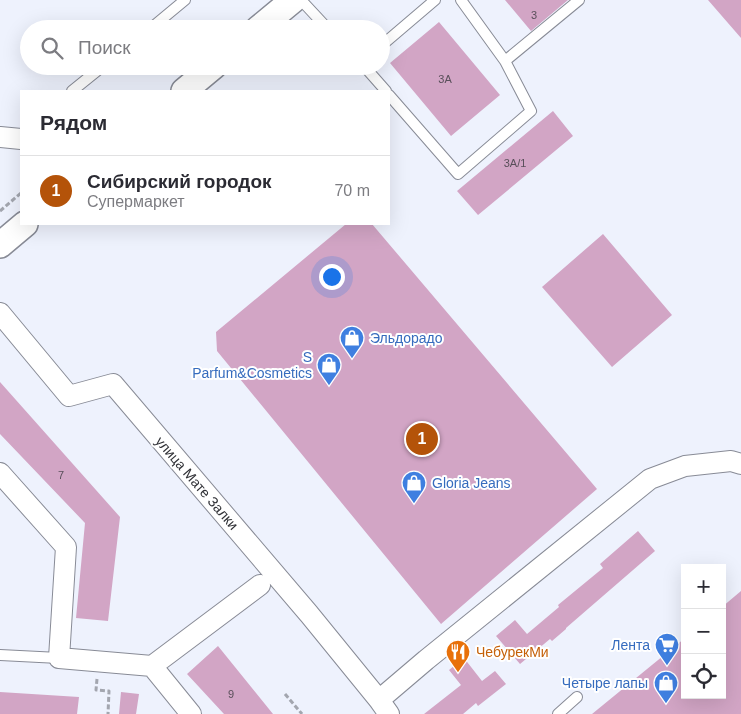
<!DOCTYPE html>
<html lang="ru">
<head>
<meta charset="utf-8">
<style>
  body { margin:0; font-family:Helvetica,sans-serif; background:#f2f2f3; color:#2b2b33 }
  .controls { position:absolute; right:15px; bottom:15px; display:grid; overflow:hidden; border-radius:0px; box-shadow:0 5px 20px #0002 }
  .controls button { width:45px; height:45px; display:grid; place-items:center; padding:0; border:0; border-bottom:1px solid #e1e1e2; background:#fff; color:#2b2b33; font:25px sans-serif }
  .you { position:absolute; left:331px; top:276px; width:18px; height:18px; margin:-12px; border:4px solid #fff; border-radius:50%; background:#1a73e8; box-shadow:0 0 0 8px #1a73e833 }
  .badge { display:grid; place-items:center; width:32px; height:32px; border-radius:50%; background:#b45309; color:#fff; font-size:16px; font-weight:700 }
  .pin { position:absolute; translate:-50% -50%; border:2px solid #fff; box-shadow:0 1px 5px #0006 }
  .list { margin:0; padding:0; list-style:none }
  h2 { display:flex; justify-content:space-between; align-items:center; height:65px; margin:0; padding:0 20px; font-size:21px }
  h2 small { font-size:16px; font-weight:400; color:#7c7c81 }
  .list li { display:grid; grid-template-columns:32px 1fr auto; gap:15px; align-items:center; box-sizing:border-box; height:70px; padding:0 20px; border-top:1px solid #e1e1e2 }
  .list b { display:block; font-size:19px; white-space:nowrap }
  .list p { margin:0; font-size:16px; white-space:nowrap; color:#7c7c81 }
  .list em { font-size:16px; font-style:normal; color:#7c7c81 }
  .icon { flex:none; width:28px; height:28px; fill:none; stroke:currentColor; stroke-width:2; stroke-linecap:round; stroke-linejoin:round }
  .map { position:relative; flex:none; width:741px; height:714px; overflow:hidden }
  .search { position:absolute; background:#fff; box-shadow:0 5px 20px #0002; left:20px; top:20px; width:370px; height:55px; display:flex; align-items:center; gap:12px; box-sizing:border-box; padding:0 18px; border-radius:28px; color:#7c7c81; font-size:19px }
  .panel { position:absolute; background:#fff; box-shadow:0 5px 20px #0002; left:20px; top:90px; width:370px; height:135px; border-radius:0px }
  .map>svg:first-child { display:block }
  .building { fill:#d2a5c5 }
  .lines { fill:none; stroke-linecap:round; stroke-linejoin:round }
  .service-casing { stroke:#888b96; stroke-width:12 }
  .minor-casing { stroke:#888b96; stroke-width:22 }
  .tertiary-casing { stroke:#888b96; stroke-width:28 }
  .path { stroke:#a3a6af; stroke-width:3; stroke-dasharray:5 2.5; stroke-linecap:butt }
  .service { stroke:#fff; stroke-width:10 }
  .minor { stroke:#fff; stroke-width:20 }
  .tertiary { stroke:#fff; stroke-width:25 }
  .labels { text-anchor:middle; stroke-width:4; stroke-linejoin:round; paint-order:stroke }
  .number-label { font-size:11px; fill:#594f5a }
  .shop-label { font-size:14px; fill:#366cbe; stroke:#fff; text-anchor:end }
  .street-label { font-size:14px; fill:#313237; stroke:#fff }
  .food-label { font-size:14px; fill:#c56008; stroke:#fff; text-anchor:start }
</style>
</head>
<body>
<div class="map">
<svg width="741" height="714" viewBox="0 0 741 714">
  <rect width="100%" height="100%" fill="#eef2fd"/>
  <path class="building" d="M505 0H568L531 31Z
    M708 0H741V38Z
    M439 22 500 95 451 136 390 63Z
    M553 111 573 136 478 215 457 191Z
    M346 224H372L597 489 441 624 217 351 216 332Z
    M603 234 672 315 612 367 542 287Z
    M0 382 120 517 108 621 76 618 85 523 0 434Z
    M638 531 655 551 566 628V629L552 641 550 639 520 664 496 636 515 620 527 634 559 607 558 605 603 568 600 564Z
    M741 591V714H592L685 638V695H722V607Z
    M218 646 273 714H224L187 674Z
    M464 658 482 681 495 671 506 684 478 706 476 703 463 714H424L461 685 449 670Z
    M0 692 79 697 77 714H0Z
    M121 692 139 694 136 714H119Z"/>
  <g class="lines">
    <defs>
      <path id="service" d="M301 0 328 29
        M150 29 185 0
        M381 46 435 0
        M505 61 579 0
        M364 66 386 91
        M72 91 103 66
        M389 95 458 174 531 111 505 61 461 0
        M0 655 59 658
        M558 714 577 697"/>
      <path id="minor" d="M0 137 21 139
        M0 313 69 396 113 384 309 614 379 700 389 714
        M0 473 66 547 59 658 152 666
        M379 700 426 660 650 479 685 466 731 461 741 464
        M191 714 152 666 260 585"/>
      <path id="tertiary" d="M258 29 293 0
        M184 91 214 66
        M0 245 25 224"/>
    </defs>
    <use href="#service" class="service-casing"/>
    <use href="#minor" class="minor-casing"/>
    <use href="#tertiary" class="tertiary-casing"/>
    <path class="path" d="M0 211 21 193
      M97 679 96 690 109 691 108 714
      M285 694 302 714"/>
    <use href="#service" class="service"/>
    <use href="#minor" class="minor"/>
    <use href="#tertiary" class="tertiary"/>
  </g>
  <defs>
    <symbol id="shop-pin" viewBox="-11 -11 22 30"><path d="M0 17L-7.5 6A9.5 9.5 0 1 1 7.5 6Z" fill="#3f7fe0" stroke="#fff"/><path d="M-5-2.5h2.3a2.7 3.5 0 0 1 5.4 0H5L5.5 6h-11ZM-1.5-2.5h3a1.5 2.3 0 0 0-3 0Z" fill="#fff"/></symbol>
    <symbol id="supermarket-pin" viewBox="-11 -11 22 30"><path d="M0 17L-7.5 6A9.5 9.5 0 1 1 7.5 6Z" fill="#3f7fe0" stroke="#fff"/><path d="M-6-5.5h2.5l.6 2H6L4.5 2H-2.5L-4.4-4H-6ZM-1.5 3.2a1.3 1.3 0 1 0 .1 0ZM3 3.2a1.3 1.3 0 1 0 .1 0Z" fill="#fff"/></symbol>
    <symbol id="restaurant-pin" viewBox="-11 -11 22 30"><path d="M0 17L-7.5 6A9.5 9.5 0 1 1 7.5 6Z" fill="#e8710a" stroke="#fff"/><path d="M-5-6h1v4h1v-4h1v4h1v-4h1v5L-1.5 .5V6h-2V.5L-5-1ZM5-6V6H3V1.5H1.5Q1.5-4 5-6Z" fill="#fff"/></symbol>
  </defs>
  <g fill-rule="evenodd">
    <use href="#shop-pin" x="338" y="324" width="28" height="38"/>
    <use href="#shop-pin" x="315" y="351" width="28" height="38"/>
    <use href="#shop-pin" x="400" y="469" width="28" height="38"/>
    <use href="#supermarket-pin" x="653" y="631" width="28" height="38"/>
    <use href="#restaurant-pin" x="444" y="638" width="28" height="38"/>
    <use href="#shop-pin" x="652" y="669" width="28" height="38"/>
  </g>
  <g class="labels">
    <g class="number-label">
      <text x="534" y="19">3</text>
      <text x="445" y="83">3А</text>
      <text x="515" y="167">3А/1</text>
      <text x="61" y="479">7</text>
      <text x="231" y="698">9</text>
    </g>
    <g class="shop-label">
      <text x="370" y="343" text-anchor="start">Эльдорадо</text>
      <text x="312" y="362">S<tspan x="312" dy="16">Parfum&amp;Cosmetics</tspan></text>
      <text x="432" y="488" text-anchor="start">Gloria Jeans</text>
      <text x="650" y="650">Лента</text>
      <text x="648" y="688">Четыре лапы</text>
    </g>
    <g class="street-label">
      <text transform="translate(197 483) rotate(49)" y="5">улица Мате Залки</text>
    </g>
    <g class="food-label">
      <text x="476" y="657">ЧебурекМи</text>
    </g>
  </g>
</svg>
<div class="controls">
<button>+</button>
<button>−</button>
<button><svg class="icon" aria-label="locate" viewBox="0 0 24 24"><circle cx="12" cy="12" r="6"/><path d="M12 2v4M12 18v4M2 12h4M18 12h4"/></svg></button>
</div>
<div class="you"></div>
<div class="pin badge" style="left:422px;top:439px">1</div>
<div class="search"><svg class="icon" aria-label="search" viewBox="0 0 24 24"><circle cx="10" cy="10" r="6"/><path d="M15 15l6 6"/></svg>Поиск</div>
<section class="panel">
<h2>Рядом<small></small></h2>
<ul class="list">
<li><span class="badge">1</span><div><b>Сибирский городок</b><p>Супермаркет</p></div><em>70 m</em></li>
</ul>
</section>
</div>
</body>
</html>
